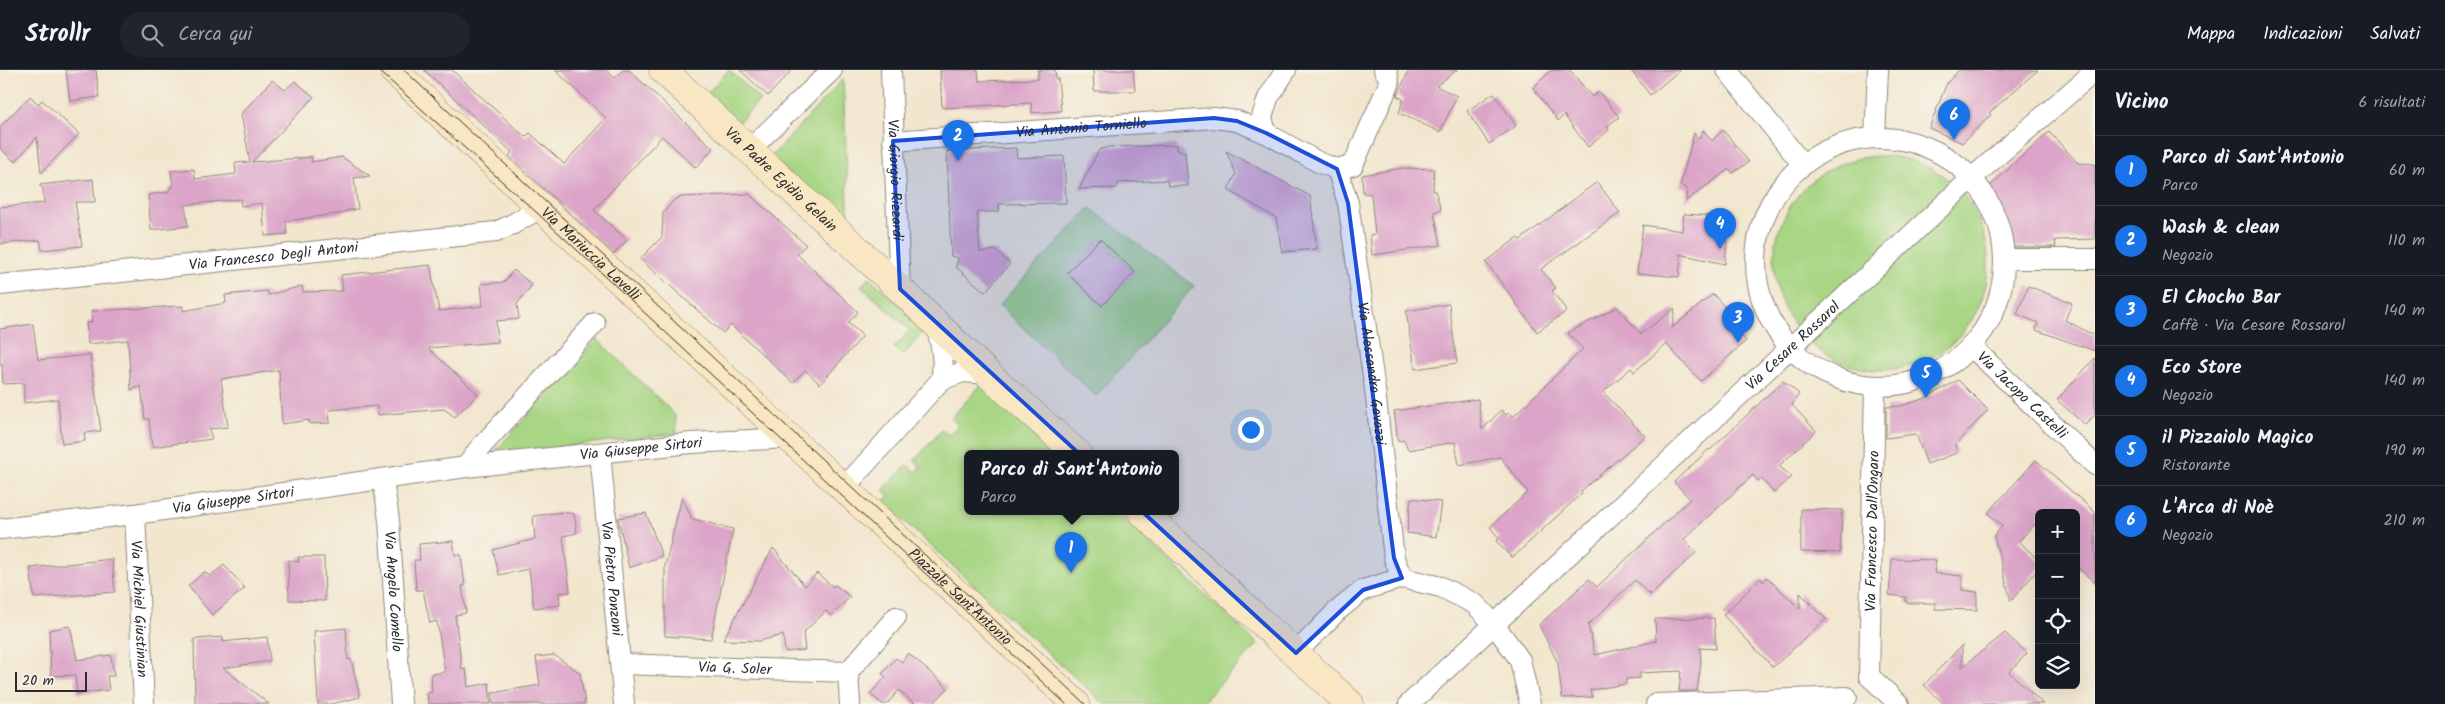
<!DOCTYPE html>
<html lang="it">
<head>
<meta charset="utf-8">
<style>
  body { margin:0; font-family:Kalam,sans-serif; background:#20242c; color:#f1f3f6 }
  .controls { position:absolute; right:15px; bottom:15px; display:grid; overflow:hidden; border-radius:8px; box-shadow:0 5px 20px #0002 }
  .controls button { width:45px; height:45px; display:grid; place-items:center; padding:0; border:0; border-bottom:1px solid #363941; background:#171b24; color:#f1f3f6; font:25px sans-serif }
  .scale { position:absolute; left:15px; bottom:12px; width:72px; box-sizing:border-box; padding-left:5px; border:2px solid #2b2b2b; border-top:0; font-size:14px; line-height:18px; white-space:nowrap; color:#2b2b2b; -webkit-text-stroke:4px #f7f3e8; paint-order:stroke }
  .you { position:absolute; left:1250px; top:359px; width:18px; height:18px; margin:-12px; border:4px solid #fff; border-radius:50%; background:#1a73e8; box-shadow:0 0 0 8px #1a73e833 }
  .badge { display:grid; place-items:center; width:32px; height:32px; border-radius:50%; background:#1a73e8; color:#fff; font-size:16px; font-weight:700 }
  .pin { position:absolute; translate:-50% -41px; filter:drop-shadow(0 1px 2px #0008) }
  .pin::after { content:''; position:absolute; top:26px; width:18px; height:15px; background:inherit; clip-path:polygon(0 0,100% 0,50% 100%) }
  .popup { position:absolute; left:964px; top:380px; width:215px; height:65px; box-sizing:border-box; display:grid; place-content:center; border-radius:8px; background:#171b24; filter:drop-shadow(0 1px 4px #0005); font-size:16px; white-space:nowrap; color:#9ea1a6 }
  .popup b { font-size:19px; color:#f1f3f6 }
  .popup::after { content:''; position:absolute; left:50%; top:100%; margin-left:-10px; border:10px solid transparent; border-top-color:#171b24 }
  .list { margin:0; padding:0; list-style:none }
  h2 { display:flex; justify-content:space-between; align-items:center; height:65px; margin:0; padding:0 20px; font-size:21px }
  h2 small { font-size:16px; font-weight:400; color:#9ea1a6 }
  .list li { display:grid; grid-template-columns:32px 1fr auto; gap:15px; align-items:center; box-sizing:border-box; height:70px; padding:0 20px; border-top:1px solid #363941 }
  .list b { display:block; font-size:19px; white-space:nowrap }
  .list p { margin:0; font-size:16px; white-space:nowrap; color:#9ea1a6 }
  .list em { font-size:16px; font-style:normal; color:#9ea1a6 }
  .icon { flex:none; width:28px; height:28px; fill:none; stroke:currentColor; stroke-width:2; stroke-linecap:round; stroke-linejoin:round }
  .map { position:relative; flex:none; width:2095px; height:634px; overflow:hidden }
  header { display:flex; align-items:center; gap:30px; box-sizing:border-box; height:70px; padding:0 25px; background:#171b24; border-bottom:1px solid #363941 }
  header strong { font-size:24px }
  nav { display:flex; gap:28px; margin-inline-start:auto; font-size:18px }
  .search { width:350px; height:45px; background:#20242c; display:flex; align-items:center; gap:12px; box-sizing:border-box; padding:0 18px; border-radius:28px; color:#9ea1a6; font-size:19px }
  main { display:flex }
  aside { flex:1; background:#171b24 }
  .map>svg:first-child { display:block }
  .green { fill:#a8d684; stroke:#6a8058; fill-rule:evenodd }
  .building { fill:#dba4c8 }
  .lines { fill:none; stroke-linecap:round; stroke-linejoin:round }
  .street-casing { stroke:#8e887c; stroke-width:22 }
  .secondary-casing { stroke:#8e887c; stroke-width:29 }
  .street { stroke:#fff; stroke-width:20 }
  .secondary { stroke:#f9e7c3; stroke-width:28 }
  .tram { stroke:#2b2b2b; stroke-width:1 }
  .marked { fill:#1d4ed8; fill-opacity:0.2; stroke:#1d4ed8; stroke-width:4; stroke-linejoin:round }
  .labels { text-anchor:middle; stroke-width:4; stroke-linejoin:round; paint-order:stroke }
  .street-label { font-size:15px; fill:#2b2b2b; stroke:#f7f3e8 }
</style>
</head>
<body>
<header>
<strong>Strollr</strong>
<div class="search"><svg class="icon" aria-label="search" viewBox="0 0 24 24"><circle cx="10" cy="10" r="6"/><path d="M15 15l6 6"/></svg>Cerca qui</div>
<nav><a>Mappa</a><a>Indicazioni</a><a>Salvati</a></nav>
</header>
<main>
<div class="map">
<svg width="2095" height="634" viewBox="0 0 2095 634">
  <rect width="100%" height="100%" fill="#f7f3e8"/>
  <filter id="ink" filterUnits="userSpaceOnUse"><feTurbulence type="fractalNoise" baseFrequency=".02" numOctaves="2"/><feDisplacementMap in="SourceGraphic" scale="10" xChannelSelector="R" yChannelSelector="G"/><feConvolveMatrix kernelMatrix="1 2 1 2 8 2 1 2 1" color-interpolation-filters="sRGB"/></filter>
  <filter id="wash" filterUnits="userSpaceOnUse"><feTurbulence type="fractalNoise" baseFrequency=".0096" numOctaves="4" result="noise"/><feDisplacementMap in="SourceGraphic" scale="20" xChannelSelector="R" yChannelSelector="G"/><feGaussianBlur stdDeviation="1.12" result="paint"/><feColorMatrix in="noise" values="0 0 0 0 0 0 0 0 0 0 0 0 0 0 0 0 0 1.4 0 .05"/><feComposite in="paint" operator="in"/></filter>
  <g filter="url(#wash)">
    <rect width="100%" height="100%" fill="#f2e6ce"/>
    <path class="green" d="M729 0 760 30 738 53 707 24Z
      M843 9 849 158 771 87Z
      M1774 193a107 107 0 1 1 214 0a107 107 0 1 1-214 0Z
      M1090 138 1194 216 1096 326 999 235ZM1100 169 1135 202 1102 236 1068 204Z
      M869 207 926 259 903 286 894 278 910 260 861 216Z
      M597 269 675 345 677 363 492 385Z
      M981 315 1055 384H967V442H1116L1258 574 1201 634H1104L883 432 889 425 883 420 907 395 916 402 921 397 914 391 942 360 949 365 958 355 951 348Z"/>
    <g id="blocks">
      <path class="building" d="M66 0H96L99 27 70 31Z
        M424 0H452L525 67 530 63 564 94 606 48 555 0H606L615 8 623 0H629L713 78 696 98 662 66 594 140 627 170 614 184 509 86 512 82Z
        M740 0H792L768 26Z
        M940 0H978L979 11 1038 9V0H1055L1056 9H1058L1061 41 1032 43 1031 33 942 38Z
        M1093 0H1133L1135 21H1094Z
        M1409 0H1457L1436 16 1457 26 1440 62 1399 43 1403 29 1397 26Z
        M1551 0H1570L1592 27 1599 22 1619 47 1607 56 1609 60 1588 77 1564 45 1558 51 1533 18Z
        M1631 0H1680L1650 25Z
        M1959 0H2038L1989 43 1991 45 1962 73 1929 58 1947 13Z
        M272 10 285 20 295 11 314 27 252 92 312 87 311 92 342 87 370 106 354 108 358 139 345 141 344 143 286 151 287 164 265 166 262 133 241 136 240 129 185 135 188 156 151 160 148 125 169 122V118L173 117 171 101 194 99 195 109 236 104 235 93 250 92 241 44Z
        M1494 23 1516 56 1489 74 1467 41Z
        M30 26 38 34 42 30 79 64 41 103 37 67 15 92 0 78V57Z
        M1703 60 1712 71 1723 60 1749 92 1733 103 1729 99 1686 131 1687 118 1680 116 1694 63 1699 69Z
        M2049 62 2078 93 2095 94V169L2055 170 2056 177H2013L2007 149 1990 116Z
        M1177 75V79L1185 82 1188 116H1168L1167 110 1118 113 1117 118 1079 119 1099 80 1108 77Z
        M1016 78 1017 88 1064 86 1066 133 999 134V142H977L980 182 995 180 1010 194 985 222 956 197 958 188 951 186 947 81Z
        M1226 81 1310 126 1317 179 1282 182 1276 148 1228 120 1236 104Z
        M1403 98 1434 99 1433 121 1435 120 1441 140 1434 142 1441 175 1372 185 1370 165 1375 164 1371 124 1363 123 1362 105Z
        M93 109 95 132H75L82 176 42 180 40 170 0 174V137L44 133 43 119 39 115Z
        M1597 112 1620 143 1541 199 1556 218 1552 221 1567 241 1537 262 1486 192 1517 168 1520 170Z
        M749 124 806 175 797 184 858 242 848 253 863 266 820 314 805 300 793 313 731 255 723 263 640 189 662 167 663 143 674 130 681 127Z
        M1684 144 1729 147 1725 194 1679 184 1681 187 1679 207 1637 203 1643 155 1682 161Z
        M1100 169 1135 202 1102 236 1067 203Z
        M430 195 439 241 483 236 481 214 504 212 514 200 532 215 517 234 519 249 496 251 498 272 428 278 478 324 455 347 444 339 378 345 377 336 329 340 330 353 310 354 309 350 282 354 279 300 221 309 228 357 209 359 212 369 152 377 149 349H145L141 316 131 320 128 270 88 274 86 253 92 252 91 241 183 236V241L226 233 225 225 267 221 268 225 302 216 303 222 343 221 341 205Z
        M2028 216 2072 233 2065 250 2095 266V281L2036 260 2038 253 2017 244Z
        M1713 224 1734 247 1730 253 1746 271 1701 311 1666 274 1634 302 1631 298 1603 322 1645 366 1581 421 1582 423 1512 488 1496 471 1499 468 1490 457 1528 422 1500 387 1459 395 1455 372 1408 380 1404 370 1398 371 1394 341 1478 329 1482 360 1501 340 1506 345 1509 343 1513 347 1583 279 1568 263 1617 237 1641 264 1675 238 1672 258Z
        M1449 234 1457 293 1415 299 1406 241Z
        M33 254 38 290 90 285 101 361 84 363 85 371 62 374 58 329 24 333V313L3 314 2 295H0V259Z
        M2095 288V345L2085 355 2057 330Z
        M1958 310 1988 340 1955 375 1957 383 1927 394 1916 364 1886 368V337L1901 336 1926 328Z
        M1783 311 1799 324 1792 335 1816 361 1779 396 1792 407 1774 423 1761 408 1758 411 1753 405 1684 469 1696 483 1650 525 1635 510 1588 555 1595 585 1656 571 1655 549 1714 548 1716 579 1700 578 1701 593 1697 621H1679L1681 601 1640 603V608L1626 609V614L1590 620 1592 627 1562 628 1558 593 1539 555 1589 509 1597 517 1690 429 1674 412 1709 379 1710 380Z
        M2036 390 2095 442V513L2076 496V443H2039V450L2019 471 2039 491V498L2011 531 1994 466 2002 456 1988 443Z
        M682 427 692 449 733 459 711 569 665 566V496Z
        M1411 428 1441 432 1436 467 1407 463Z
        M1801 439 1842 440 1840 483 1801 482Z
        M562 442 574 444 577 463 563 466 570 522 559 523 560 535 534 538 529 499 499 505 493 480 535 469 533 446Z
        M646 443 662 486 629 498 618 448Z
        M453 471 455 485H461L465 516H462L466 543 455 545 462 600 466 599 468 617 489 613 491 634H428L427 623 432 622 431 604 445 602 437 551 430 553 423 520H416L414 490H420L419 474Z
        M773 478 805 516 817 503 833 517 835 515 850 527 831 546 826 541 803 563 805 580 785 582 783 565 759 571 723 570Z
        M298 487H324L325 531 289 530 288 490 299 492Z
        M112 489 115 522 34 528 30 498Z
        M1892 489 1936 490 1934 503 1962 506V520L1977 522V540L1935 539V533H1906V527L1889 525Z
        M224 495 245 518 212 545 188 516 204 502 210 506Z
        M1767 507 1800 539V523L1826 549 1773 597 1723 545 1761 508 1763 512Z
        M70 556 77 590 111 585 114 606H107L109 620 77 624 75 605 51 606 49 560Z
        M346 558 348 590 351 589 360 627 331 634H318L314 561Z
        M2005 563 2027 583 2009 602 2043 634H1944L1924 615 1962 575V597Z
        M223 567V572L267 567 270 591 223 598 269 634H195L194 569Z
        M908 583 948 618 933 634H914L899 620 887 634H882L870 624 886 607 882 604 896 588 902 592Z
        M554 585 580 603 585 634H493L492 623 540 615 536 587Z"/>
    </g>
  </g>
  <g filter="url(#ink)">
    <use href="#blocks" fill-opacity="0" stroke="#8e887c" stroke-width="1"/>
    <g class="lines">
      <defs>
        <g id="street">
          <path id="s1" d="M891 0 900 219"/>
          <path d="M1286 0 1268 28 1262 47 1266 63 1320 93 1337 99 1353 95 1389 14 1388 5 1384 0"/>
          <path d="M1727 0 1803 95"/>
          <path d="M1875 68 1878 0"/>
          <circle cx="1880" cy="192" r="124"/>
          <path id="s2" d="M893 71 1214 48 1237 51 1266 63"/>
          <path d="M749 80 832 0"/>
          <path id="s3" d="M1337 99 1348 133 1375 320 1394 488 1402 508"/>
          <path d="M2004 189H2095"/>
          <path id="s4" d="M0 215 496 162 513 154 542 137"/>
          <path d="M936 255C941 274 945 290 941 310"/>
          <path id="s5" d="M1971 276 2095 395"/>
          <path id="s6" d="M600 383 624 634"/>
          <path d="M466 397 478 380 595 253"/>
          <path id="s7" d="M383 410 389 450 401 634"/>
          <path d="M843 419 941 310 963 302 988 304"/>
          <path id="s8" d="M135 444 144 634"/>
          <path id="s9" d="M0 459 135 444 466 397 691 373 788 368"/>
          <path d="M1296 583 1337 541 1363 520 1402 508 1441 517 1475 534 1494 554 1520 590 1530 634"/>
          <path id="s10" d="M621 594 848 602"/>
          <path id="s11" d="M1869 606 1875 317"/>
          <path d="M1869 606 1899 634"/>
          <path d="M850 634 848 602 896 547"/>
          <path id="s12" d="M1409 634 1972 108 2095 1"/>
          <path d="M1656 634 1847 627"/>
        </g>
        <g id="secondary">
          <path id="s13" d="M393 0 1076 634"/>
          <path id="s14" d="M663 0 900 219 988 304 1078 384"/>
          <path d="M1142 442 1350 634"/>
        </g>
      </defs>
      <use href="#street" class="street-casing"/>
      <use href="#secondary" class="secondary-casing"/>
      <use href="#street" class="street"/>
      <use href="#secondary" class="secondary"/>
      <path class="tram" d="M378 0 535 141 1066 634
        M404 0 1085 634"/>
    </g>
  </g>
  <path class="marked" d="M1214 48 1237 51 1266 63 1337 99 1348 133 1394 488 1402 508 1363 520 1296 583 900 219 893 71Z"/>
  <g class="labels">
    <g class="street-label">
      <text dy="5" stroke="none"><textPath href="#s2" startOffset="189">Via Antonio Torniello</textPath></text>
      <text dy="5" stroke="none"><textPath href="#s1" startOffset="110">Via Giorgio Rizzardi</textPath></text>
      <text dy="5" stroke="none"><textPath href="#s14" startOffset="161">Via Padre Egidio Gelain</textPath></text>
      <text dy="5" stroke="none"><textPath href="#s13" startOffset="270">Via Mariuccia Lavelli</textPath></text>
      <text dy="5" stroke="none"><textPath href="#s4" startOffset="275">Via Francesco Degli Antoni</textPath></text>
      <text dy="5" stroke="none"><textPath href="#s12" startOffset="525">Via Cesare Rossarol</textPath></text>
      <text dy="5" stroke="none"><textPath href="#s3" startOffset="208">Via Alessandro Gavazzi</textPath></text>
      <text dy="5" stroke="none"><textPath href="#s5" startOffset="71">Via Jacopo Castelli</textPath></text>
      <text dy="5" stroke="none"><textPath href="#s9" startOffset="646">Via Giuseppe Sirtori</textPath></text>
      <text dy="5" stroke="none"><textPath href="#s9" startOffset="235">Via Giuseppe Sirtori</textPath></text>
      <text dy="5" stroke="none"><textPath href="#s11" startOffset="145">Via Francesco Dall'Ongaro</textPath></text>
      <text dy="5" stroke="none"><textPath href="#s6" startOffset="126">Via Pietro Ponzoni</textPath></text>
      <text dy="5" stroke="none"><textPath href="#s7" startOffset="112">Via Angelo Comello</textPath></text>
      <text dy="5" stroke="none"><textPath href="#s13" startOffset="774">Piazzale Sant'Antonio</textPath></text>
      <text dy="5" stroke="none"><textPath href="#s8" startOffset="95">Via Michiel Giustinian</textPath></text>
      <text dy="5" stroke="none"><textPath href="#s10" startOffset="114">Via G. Soler</textPath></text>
    </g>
  </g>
</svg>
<div class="controls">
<button>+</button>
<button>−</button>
<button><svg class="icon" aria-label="locate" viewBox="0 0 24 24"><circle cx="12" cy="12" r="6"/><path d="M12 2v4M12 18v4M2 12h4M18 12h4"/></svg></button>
<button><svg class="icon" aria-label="layers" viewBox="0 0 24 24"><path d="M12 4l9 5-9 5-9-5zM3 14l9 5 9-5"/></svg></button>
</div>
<div class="scale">20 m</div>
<div class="you"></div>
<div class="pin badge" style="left:1071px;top:503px">1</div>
<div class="popup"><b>Parco di Sant'Antonio</b>Parco</div>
<div class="pin badge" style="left:958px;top:91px">2</div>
<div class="pin badge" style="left:1738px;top:273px">3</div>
<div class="pin badge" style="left:1720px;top:179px">4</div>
<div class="pin badge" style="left:1926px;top:328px">5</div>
<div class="pin badge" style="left:1954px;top:70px">6</div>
</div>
<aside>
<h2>Vicino<small>6 risultati</small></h2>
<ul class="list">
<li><span class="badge">1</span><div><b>Parco di Sant'Antonio</b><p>Parco</p></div><em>60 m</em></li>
<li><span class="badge">2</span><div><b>Wash &amp; clean</b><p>Negozio</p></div><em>110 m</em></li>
<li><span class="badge">3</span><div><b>El Chocho Bar</b><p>Caffè · Via Cesare Rossarol</p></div><em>140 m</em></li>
<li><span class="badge">4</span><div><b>Eco Store</b><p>Negozio</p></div><em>140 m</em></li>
<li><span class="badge">5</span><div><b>il Pizzaiolo Magico</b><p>Ristorante</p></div><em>190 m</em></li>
<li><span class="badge">6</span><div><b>L'Arca di Noè</b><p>Negozio</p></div><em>210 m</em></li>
</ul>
</aside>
</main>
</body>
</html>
